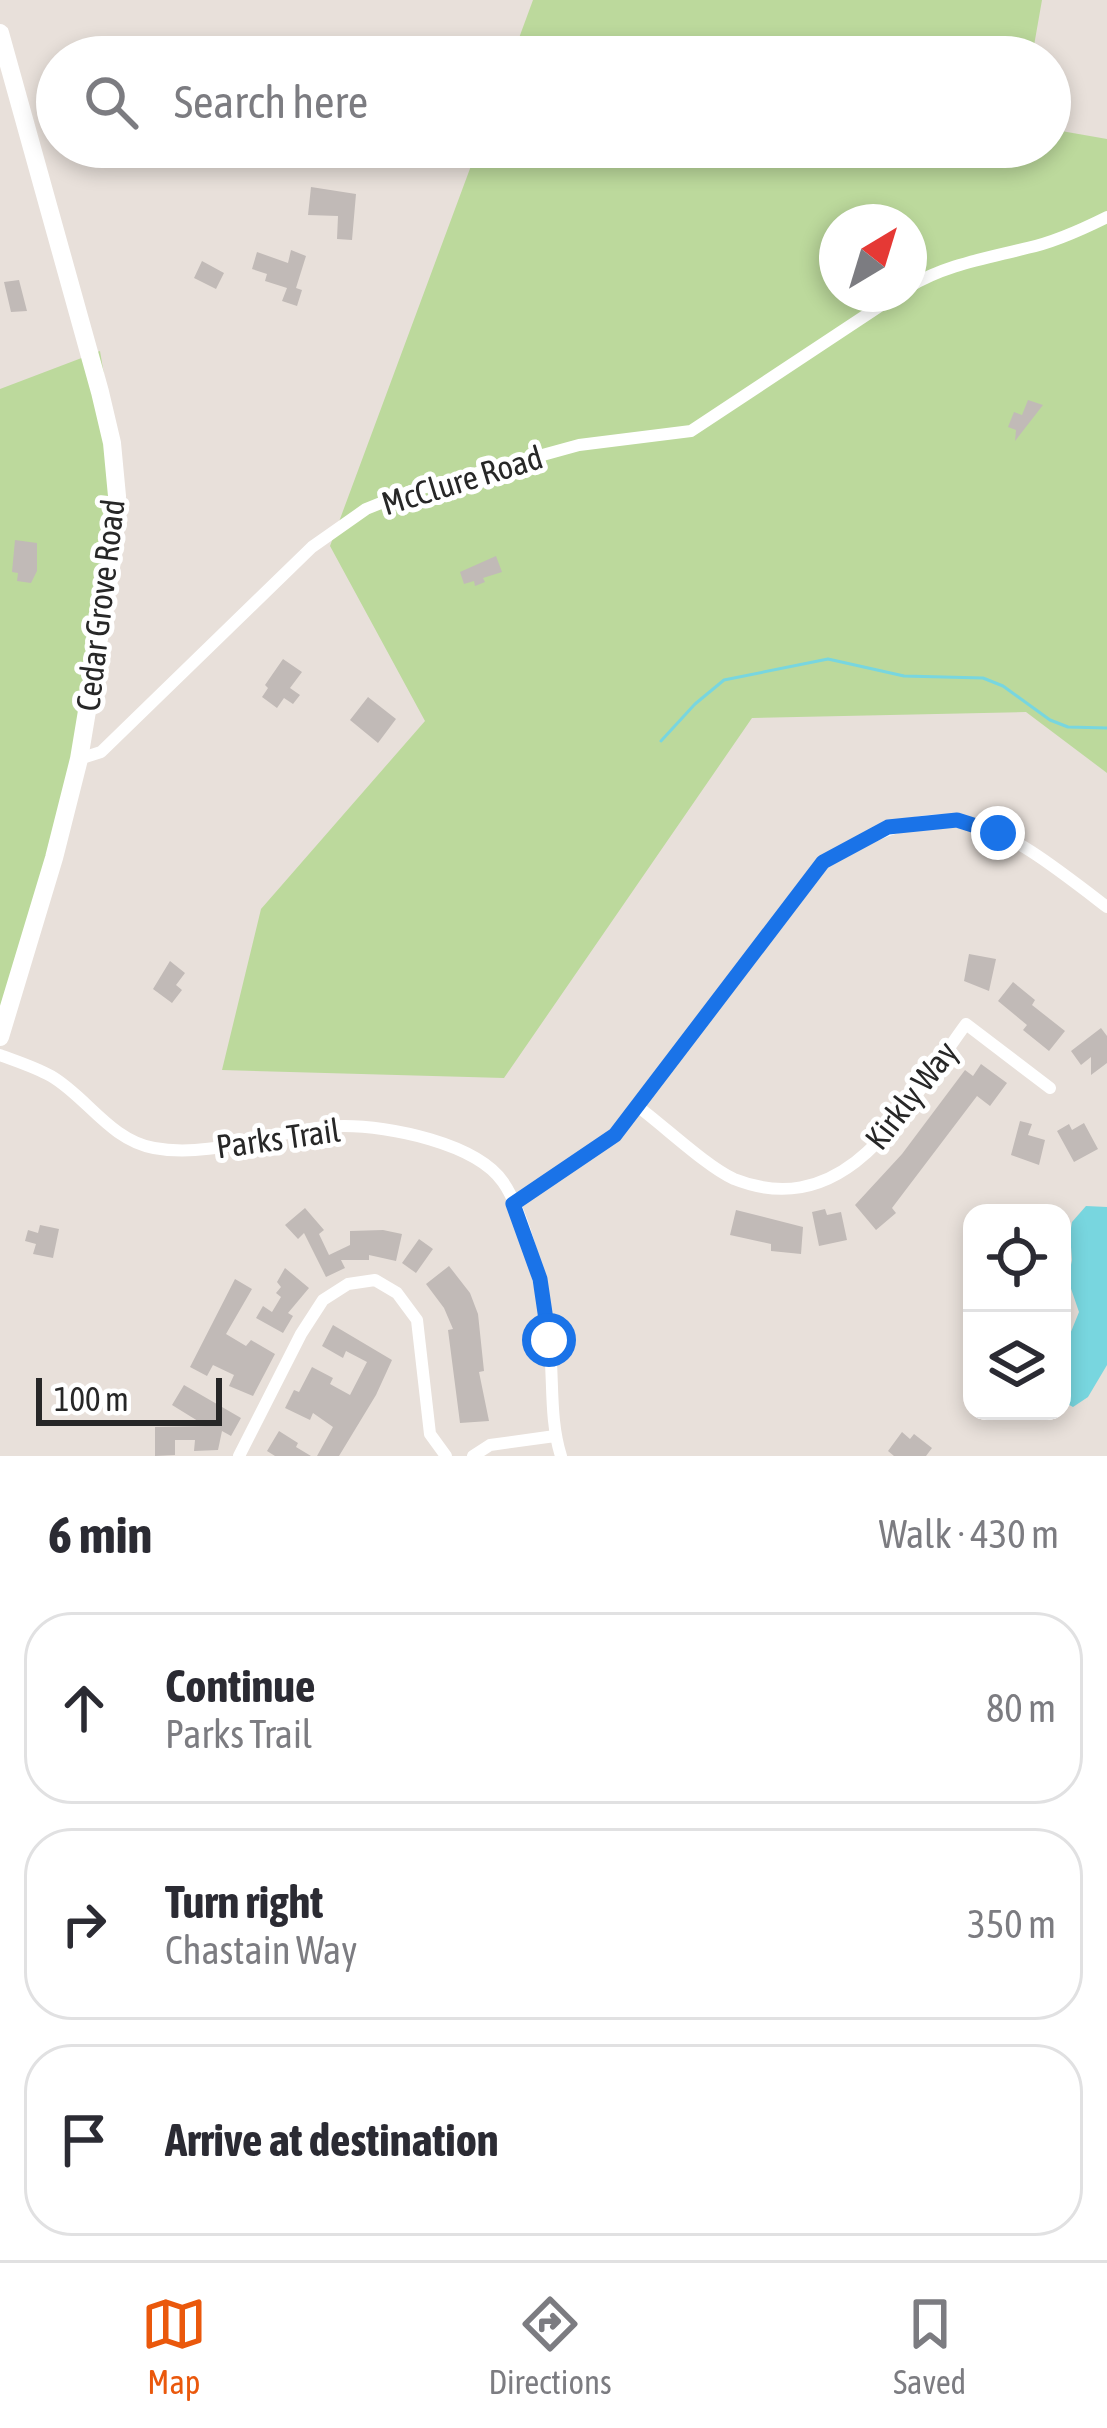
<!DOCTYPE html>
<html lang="en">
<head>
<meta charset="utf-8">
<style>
  body { margin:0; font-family:"Asap Condensed",sans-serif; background:#f7f7f7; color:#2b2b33 }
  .controls { position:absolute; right:36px; bottom:36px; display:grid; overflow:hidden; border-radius:24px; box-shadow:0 6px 18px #0003 }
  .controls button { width:108px; height:108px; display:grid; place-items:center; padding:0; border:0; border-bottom:3px solid #e1e1e2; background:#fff; color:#2b2b33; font:60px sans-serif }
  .compass { position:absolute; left:819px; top:204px; width:108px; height:108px; border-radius:50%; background:#fff; box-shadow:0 6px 18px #0003; rotate:38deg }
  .scale { position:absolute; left:36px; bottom:30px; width:186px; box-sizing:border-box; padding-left:12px; border:6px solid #272727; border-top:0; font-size:33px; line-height:42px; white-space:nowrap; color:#272727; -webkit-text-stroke:9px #fff; paint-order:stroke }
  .stop { position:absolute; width:36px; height:36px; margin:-27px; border:9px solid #1a73e8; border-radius:50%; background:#fff }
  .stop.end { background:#1a73e8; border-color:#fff; box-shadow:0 3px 12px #0008 }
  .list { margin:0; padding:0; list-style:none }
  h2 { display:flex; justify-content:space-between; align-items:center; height:156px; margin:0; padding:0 48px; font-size:51px }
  h2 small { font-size:39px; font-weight:400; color:#7c7c81 }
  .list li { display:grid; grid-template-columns:78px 1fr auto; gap:36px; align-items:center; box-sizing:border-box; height:192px; margin:0 24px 24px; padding:0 24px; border:3px solid #e1e1e2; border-radius:48px }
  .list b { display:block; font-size:45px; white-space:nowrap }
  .list p { margin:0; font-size:39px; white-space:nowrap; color:#7c7c81 }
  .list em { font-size:39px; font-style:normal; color:#7c7c81 }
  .icon { flex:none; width:66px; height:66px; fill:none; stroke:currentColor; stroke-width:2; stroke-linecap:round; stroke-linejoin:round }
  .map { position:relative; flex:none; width:1107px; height:1456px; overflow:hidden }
  .search { position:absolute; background:#fff; box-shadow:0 6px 18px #0003; left:36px; right:36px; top:36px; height:132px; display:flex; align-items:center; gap:30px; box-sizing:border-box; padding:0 42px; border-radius:66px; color:#7c7c81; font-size:45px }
  .sheet { height:804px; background:#fff }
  nav { display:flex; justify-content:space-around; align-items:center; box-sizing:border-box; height:168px; border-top:3px solid #e1e1e2; background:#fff; font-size:33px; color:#7c7c81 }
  nav a { display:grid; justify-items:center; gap:6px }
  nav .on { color:#ea580c }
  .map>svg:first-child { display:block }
  .green { fill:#bcd99c; fill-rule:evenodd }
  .water { fill:#78d6df }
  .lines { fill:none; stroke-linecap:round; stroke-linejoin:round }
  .stream { stroke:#78d6df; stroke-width:3 }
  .building { fill:#c1bab7 }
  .street { stroke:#fff; stroke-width:12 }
  .secondary { stroke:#fff; stroke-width:18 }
  .route { stroke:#1a73e8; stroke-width:15 }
  .labels { text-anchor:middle; stroke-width:10; stroke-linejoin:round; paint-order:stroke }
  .street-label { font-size:33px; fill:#272727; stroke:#fff }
</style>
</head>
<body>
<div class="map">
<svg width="1107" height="1456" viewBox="0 0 1107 1456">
  <rect width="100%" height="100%" fill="#e8e0da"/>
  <path class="green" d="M533 0H1042L1032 57H512Z
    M1050 129 1107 139V773L1026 712 752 718 504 1078 222 1070 261 909 425 721 330 546 478 147H1050ZM837 222H909V294H837Z
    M100 351 124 492 105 664 0 1044V389Z"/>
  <path class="water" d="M1086 1206 1107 1207V1365L1088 1397 1073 1407 1062 1401V1354L1079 1312 1068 1280 1072 1260 1070 1234 1072 1222Z"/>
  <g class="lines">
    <path class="stream" d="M661 741 695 704 724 680 828 659 904 676 983 678 1003 686 1050 720 1068 727 1107 728"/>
  </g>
  <path class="building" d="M311 187 356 194 352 240 337 239 338 216 308 215Z
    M291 250 306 256 296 288 302 290 297 306 282 301 287 288 265 281 267 274 252 269 257 252 288 263Z
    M202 261 224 273 216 289 194 278Z
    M19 280 27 311 11 312 4 282Z
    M1028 400 1043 405 1015 441 1016 430 1008 427 1014 412 1022 415Z
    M15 540 37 543V571L31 583 17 581 18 573 12 572Z
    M496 556 502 572 483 578 485 582 475 586 474 581 464 584 460 572Z
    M283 659 302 672 290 688 300 695 293 704 284 698 277 708 262 697 268 688 265 685Z
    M368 697 396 719 378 743 350 720Z
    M969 954 996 959 989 991 964 981Z
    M170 961 185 973 176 985 182 990 172 1003 153 989Z
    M1013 982 1035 1000 1032 1005 1065 1031 1049 1051 1023 1030 1027 1025 998 1001Z
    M1101 1028 1107 1036V1063L1091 1075V1057L1081 1065 1071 1051Z
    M981 1064 1007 1083 990 1106 977 1096 892 1208 896 1213 876 1230 855 1205 902 1154 965 1070 973 1076Z
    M1020 1121 1032 1124 1028 1135 1045 1140 1039 1165 1011 1155Z
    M1084 1123 1098 1149 1074 1162 1057 1131 1069 1124 1072 1130Z
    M305 1208 324 1230 319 1234 329 1255 350 1245V1231L383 1230 402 1234 396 1261 369 1255V1260H341L345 1268 326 1277 304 1233 298 1239 285 1225Z
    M825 1209 827 1215 841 1212 847 1240 819 1246 812 1212Z
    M736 1210 803 1227 801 1254 771 1251V1244L730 1235Z
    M40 1225 59 1229 53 1258 33 1254 36 1244 25 1241 28 1230 38 1233Z
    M419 1239 433 1249 416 1273 402 1263Z
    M449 1266 470 1293 478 1314 484 1371 479 1372 489 1421 460 1423 448 1330 453 1329 444 1308 426 1284Z
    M285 1268 309 1288 288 1313 293 1316 283 1333 256 1318 263 1306 272 1312 281 1297 276 1293 281 1287 277 1282Z
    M235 1279 252 1289 226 1334 246 1346 251 1340 275 1354 253 1396 229 1386 234 1375 213 1365 207 1376 190 1367Z
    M333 1325 392 1360 376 1395 339 1456H317L333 1427 313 1413 310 1420 285 1408 294 1390 299 1392 312 1367 333 1378 330 1384 350 1395 367 1362 346 1351 343 1358 322 1346Z
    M184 1385 241 1418 231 1436 222 1431 218 1450 194 1451 195 1440H175V1455L155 1456V1427L206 1426 172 1405Z
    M279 1431 298 1443 296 1447 311 1456H275L267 1451Z
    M902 1432 910 1439 914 1434 932 1448 926 1456H894L888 1451Z"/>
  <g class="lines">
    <path class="street" d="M909 287C944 265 988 258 1027 248 1055 242 1081 230 1107 217
      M79 759 101 752 312 547 366 509 408 492 579 445 691 431 898 294
      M0 1055C16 1061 35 1067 51 1076 87 1097 110 1140 154 1148 216 1160 282 1126 344 1126 389 1126 476 1143 503 1182 525 1213 545 1300 549 1338 554 1378 549 1418 561 1456
      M637 1106C663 1125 707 1167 734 1179 850 1225 909 1101 966 1024L1050 1088
      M513 1204 615 1135 823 862C952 784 1000 825 1107 907
      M239 1456 301 1334 323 1300 348 1284 375 1280 397 1293 417 1320 430 1434 446 1456
      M473 1456 490 1445 555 1436"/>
    <path class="secondary" d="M0 33 100 392 112 443 117 496 114 549 79 759 54 858 0 1037"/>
  </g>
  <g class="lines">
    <path class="route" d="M549 1340 540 1279 513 1204 615 1135 823 862 888 827 957 820 998 833"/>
  </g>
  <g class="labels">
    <g class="street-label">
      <text transform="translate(462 480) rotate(-17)" y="12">McClure Road</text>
      <text transform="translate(100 605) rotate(-83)" y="12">Cedar Grove Road</text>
      <text transform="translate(911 1095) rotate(-52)" y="12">Kirkly Way</text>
      <text transform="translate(278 1138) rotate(-8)" y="12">Parks Trail</text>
    </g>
  </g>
</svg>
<div class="controls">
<button><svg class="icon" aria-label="locate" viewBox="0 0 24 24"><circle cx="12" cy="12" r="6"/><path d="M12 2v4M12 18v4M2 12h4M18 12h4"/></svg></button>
<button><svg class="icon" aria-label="layers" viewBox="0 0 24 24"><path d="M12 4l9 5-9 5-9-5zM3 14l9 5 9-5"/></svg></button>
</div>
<svg class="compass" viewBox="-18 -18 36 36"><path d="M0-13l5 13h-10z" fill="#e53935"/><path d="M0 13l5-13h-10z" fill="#7c7c81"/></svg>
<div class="scale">100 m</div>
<div class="stop" style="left:549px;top:1340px"></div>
<div class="stop end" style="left:998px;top:833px"></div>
<div class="search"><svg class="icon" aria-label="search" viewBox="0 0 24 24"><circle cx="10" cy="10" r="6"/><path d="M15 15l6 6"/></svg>Search here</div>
</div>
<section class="sheet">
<h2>6 min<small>Walk · 430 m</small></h2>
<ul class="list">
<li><svg class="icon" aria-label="ahead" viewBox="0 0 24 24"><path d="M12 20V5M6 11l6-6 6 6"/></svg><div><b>Continue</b><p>Parks Trail</p></div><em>80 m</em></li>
<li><svg class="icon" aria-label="right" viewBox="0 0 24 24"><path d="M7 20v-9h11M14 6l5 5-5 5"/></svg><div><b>Turn right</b><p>Chastain Way</p></div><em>350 m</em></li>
<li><svg class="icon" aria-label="arrive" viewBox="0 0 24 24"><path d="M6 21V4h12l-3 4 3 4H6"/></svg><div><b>Arrive at destination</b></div></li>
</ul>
</section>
<nav>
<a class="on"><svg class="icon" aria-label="map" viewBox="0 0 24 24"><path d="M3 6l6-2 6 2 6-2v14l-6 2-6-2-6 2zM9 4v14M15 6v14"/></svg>Map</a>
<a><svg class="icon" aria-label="directions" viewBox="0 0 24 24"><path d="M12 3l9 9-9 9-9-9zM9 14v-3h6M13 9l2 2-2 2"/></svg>Directions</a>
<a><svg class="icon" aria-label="saved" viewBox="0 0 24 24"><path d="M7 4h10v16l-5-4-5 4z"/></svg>Saved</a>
</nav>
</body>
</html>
